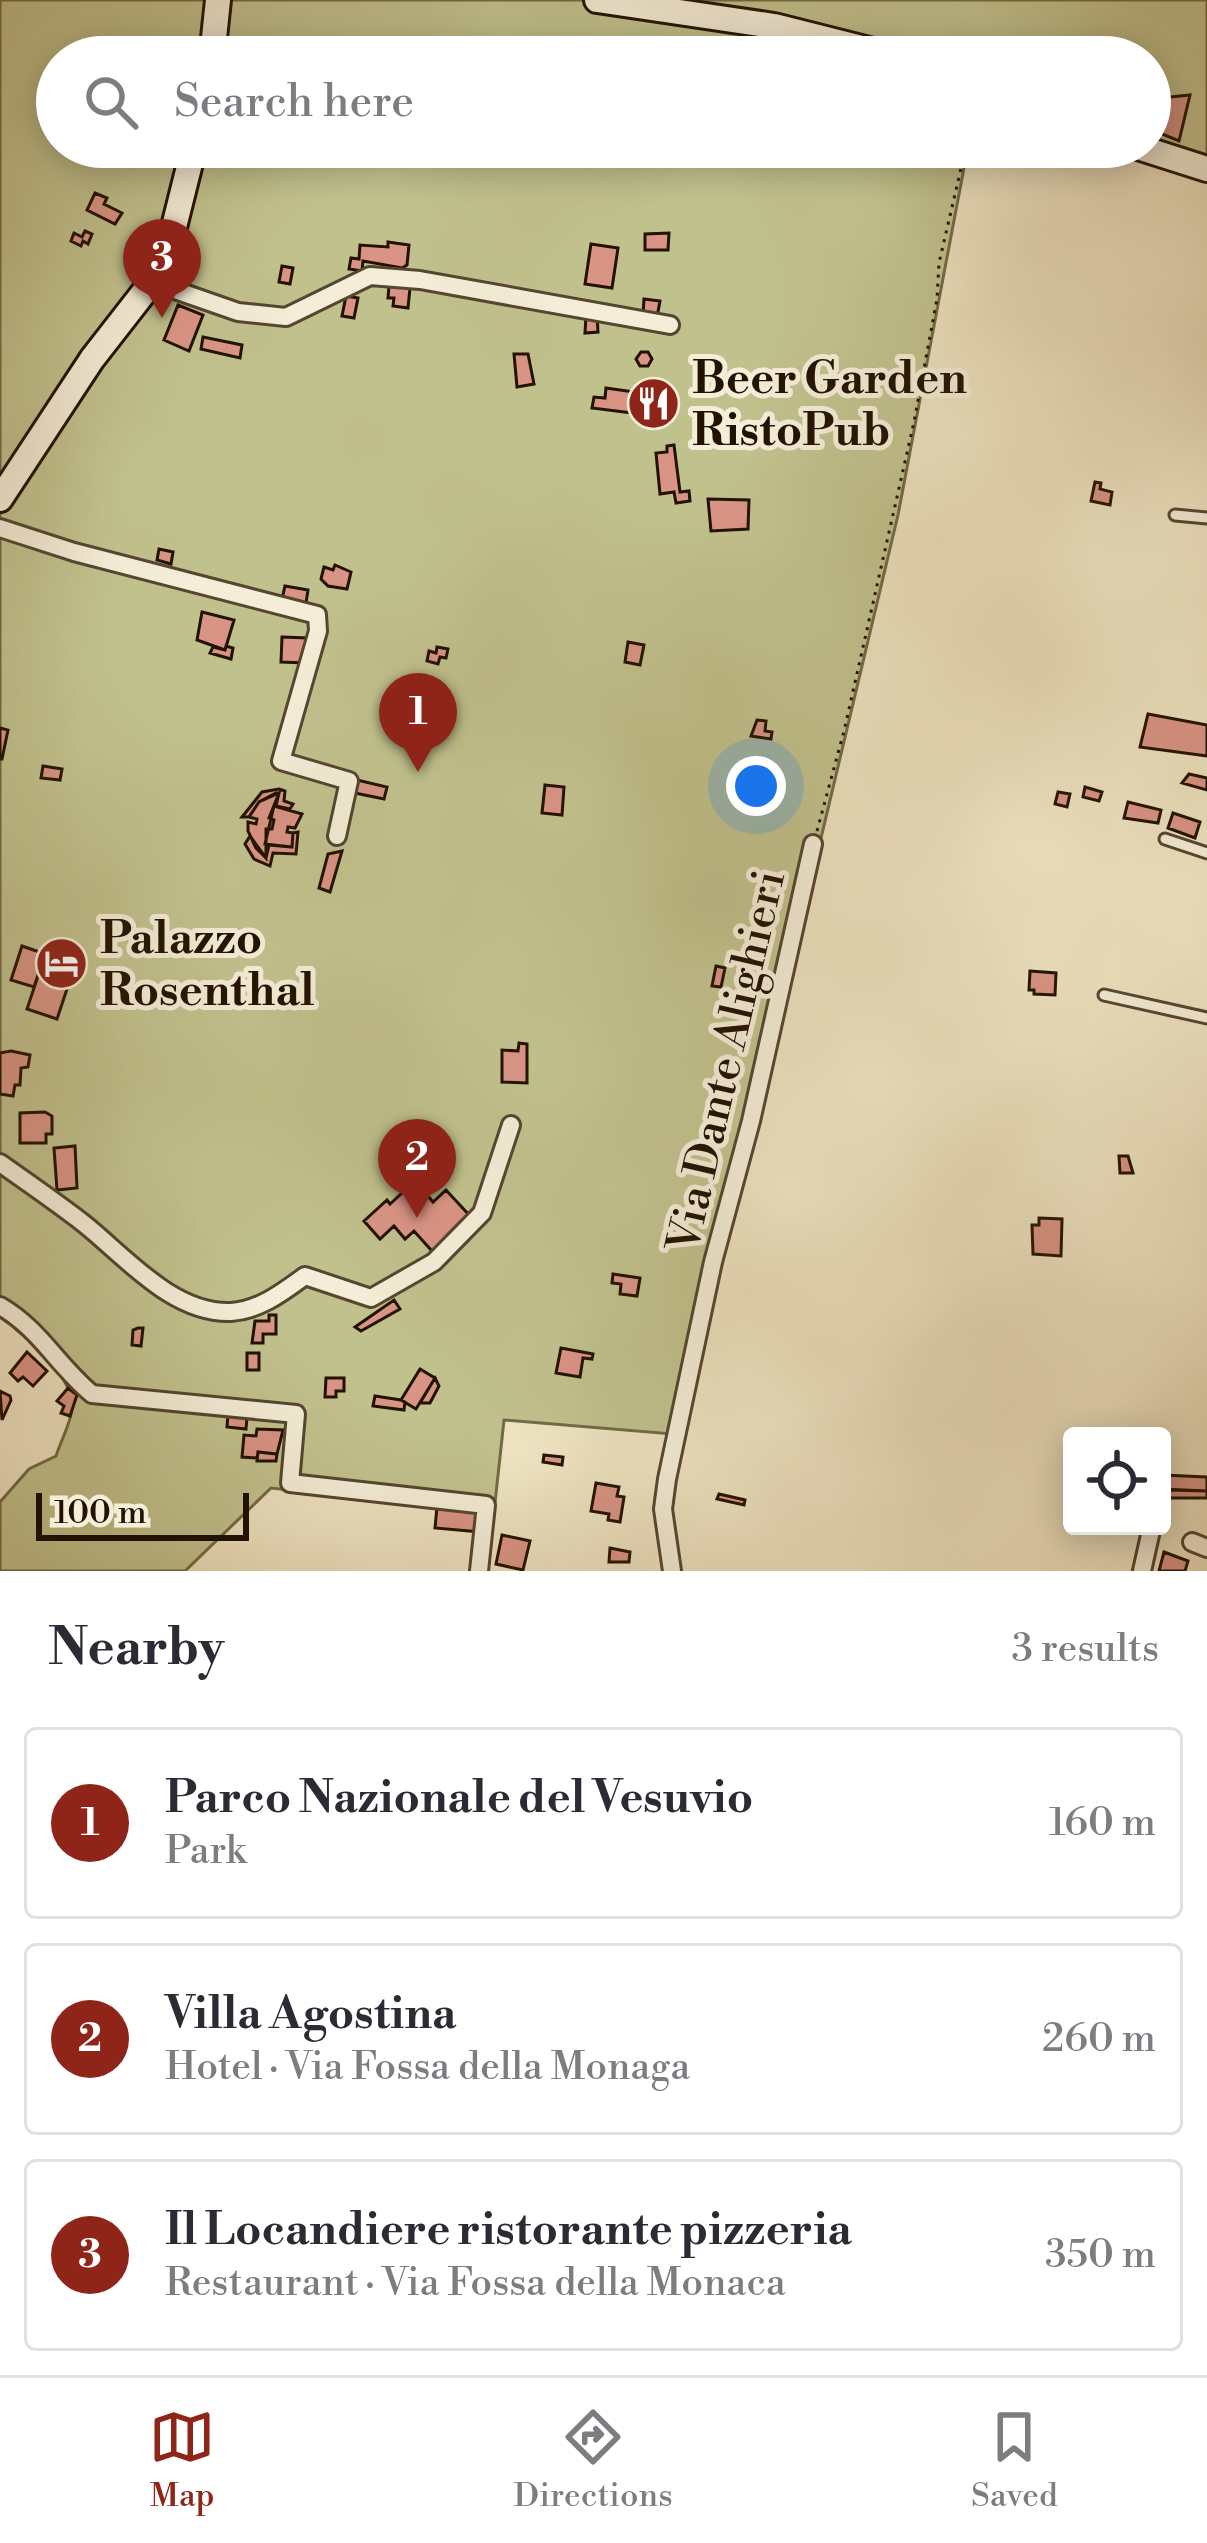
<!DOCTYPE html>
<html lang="en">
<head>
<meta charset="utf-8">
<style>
  body { margin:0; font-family:"Libre Bodoni",serif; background:#f7f7f7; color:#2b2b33 }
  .controls { position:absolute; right:36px; bottom:36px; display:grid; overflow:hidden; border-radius:12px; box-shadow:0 6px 30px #0003 }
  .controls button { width:108px; height:108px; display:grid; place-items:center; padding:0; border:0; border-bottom:3px solid #e1e1e2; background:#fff; color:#2b2b33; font:60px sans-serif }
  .scale { position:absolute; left:36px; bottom:30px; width:213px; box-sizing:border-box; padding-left:12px; border:6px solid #221200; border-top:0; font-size:33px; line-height:42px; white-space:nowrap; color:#221200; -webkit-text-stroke:9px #f4edd7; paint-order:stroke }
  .you { position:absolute; left:756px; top:786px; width:42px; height:42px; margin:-30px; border:9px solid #fff; border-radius:50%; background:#1a73e8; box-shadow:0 0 0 18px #1a73e833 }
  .badge { display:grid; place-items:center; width:78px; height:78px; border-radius:50%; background:#8f2418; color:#fff; font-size:39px; font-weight:700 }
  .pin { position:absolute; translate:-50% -99px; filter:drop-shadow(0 3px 6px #0008) }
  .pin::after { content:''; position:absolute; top:63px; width:42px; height:36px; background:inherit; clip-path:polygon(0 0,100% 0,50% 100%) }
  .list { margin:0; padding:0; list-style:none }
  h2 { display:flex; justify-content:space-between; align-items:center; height:156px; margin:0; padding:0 48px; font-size:51px }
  h2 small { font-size:39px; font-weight:400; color:#7c7c81 }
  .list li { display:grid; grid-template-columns:78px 1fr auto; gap:36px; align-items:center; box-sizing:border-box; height:192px; margin:0 24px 24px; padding:0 24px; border:3px solid #e1e1e2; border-radius:12px }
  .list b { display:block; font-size:45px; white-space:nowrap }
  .list p { margin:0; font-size:39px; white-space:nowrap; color:#7c7c81 }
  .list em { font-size:39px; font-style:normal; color:#7c7c81 }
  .icon { flex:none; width:66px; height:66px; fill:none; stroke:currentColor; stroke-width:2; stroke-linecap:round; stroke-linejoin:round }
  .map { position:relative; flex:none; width:1207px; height:1571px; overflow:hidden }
  .search { position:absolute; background:#fff; box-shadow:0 6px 30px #0003; left:36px; right:36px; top:36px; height:132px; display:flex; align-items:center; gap:30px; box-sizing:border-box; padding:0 42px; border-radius:66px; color:#7c7c81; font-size:45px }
  .sheet { height:804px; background:#fff }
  nav { display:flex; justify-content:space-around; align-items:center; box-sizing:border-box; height:168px; border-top:3px solid #e1e1e2; background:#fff; font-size:33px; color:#7c7c81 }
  nav a { display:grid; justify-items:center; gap:6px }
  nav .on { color:#8f2418 }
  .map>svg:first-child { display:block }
  .green { fill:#c1c18d; stroke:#726a46; stroke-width:3 }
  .building { fill:#d99485; stroke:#221200; stroke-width:3 }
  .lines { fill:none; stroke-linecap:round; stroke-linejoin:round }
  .lane-casing { stroke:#554630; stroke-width:15 }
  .street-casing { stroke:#554630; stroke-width:22 }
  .secondary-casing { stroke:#221200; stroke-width:30 }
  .path { stroke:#221200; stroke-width:3; stroke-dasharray:3 6; stroke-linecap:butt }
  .lane { stroke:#f4edd7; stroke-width:9 }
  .street { stroke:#f4edd7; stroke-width:16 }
  .secondary { stroke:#f4edd7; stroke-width:24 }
  .labels { text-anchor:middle; stroke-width:10; stroke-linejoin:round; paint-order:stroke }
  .poi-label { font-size:45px; font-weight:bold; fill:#221200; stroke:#f4edd7; text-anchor:start }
  .street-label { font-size:45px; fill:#221200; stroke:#f4edd7 }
</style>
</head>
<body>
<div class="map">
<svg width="1207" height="1571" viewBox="0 0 1207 1571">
  <rect width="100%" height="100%" fill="#eee3c1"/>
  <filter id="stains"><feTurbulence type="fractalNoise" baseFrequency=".00167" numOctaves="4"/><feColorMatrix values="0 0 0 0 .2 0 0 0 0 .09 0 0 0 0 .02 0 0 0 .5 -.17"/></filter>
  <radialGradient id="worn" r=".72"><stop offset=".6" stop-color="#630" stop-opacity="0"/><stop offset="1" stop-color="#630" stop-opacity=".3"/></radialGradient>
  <path class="green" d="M0 0H1207V180L1164 169 1108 147H1150V57H57V147H968L898 515 729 1224 684 1435 504 1420 494 1512 271 1488 185 1571H0V1502L29 1469 56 1456C61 1440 74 1417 72 1401 68 1375 22 1325 0 1312Z"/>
  <path class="building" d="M1190 95 1179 141 1150 129V99Z
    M462 148 480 151 477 166 460 159Z
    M95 193 107 198 104 204 122 213 115 224 87 210Z
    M85 231 92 234 88 244 83 241 81 246 71 241 74 233 82 237Z
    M669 233 668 250H645V234Z
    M388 242 409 245 407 265 402 268 363 261 362 271 349 269 351 258 359 259 360 245 388 247Z
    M591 244 618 248 612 288 585 284Z
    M282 266 293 268 290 284 279 282Z
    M389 286 410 288 408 308 393 306 394 298H388Z
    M346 296 358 298 354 318 342 316Z
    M644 299 660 301 657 317 643 315Z
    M178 305 203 315 189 351 164 340Z
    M597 315 598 332 585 333 586 316Z
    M203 337 242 345 240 358 201 349Z
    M641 352H648L652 359 648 366H640L636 359Z
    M514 354H528L534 384 517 387Z
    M606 388 669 397 672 418 592 408 594 397 605 398Z
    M674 445 680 492 689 491 690 501 676 503 674 492 660 494 656 453 667 452V446Z
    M1095 482 1101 483 1100 489 1112 492 1110 505 1091 501Z
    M708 499 749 500 748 529 711 531Z
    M159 549 173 552 171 564 157 560Z
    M335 565 351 572 347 589 328 586 321 579 324 567 333 570Z
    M285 586 308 590 306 603 282 599Z
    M202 612 234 620 225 650 197 640Z
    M282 637 308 638 306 663 281 662Z
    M628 642 644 645 640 665 625 662Z
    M226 646 233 648 231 659 210 653 213 647 225 650Z
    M437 647 448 649 446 658 440 657 438 664 427 661 429 651 436 653Z
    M1148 714 1207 725V756L1140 747Z
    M757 720 766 721 765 731 772 732 771 739 751 736Z
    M0 728 8 730 2 759H0Z
    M43 766 62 769 60 780 41 778Z
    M1189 774 1207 778V790L1182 783Z
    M357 780 387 787 384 799 355 793Z
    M545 785 564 787 562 815 542 813Z
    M1085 787 1102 792 1099 801 1083 797Z
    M279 789 285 791 284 801 293 804 290 809 276 806 279 793H276L259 802 249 817H242L262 792Z
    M1058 792 1070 794 1067 807 1055 804Z
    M279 793 269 818 274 820 272 829H266V858L256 848 248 831V822L256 824 257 819 249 817 259 802Z
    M1128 802 1161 810 1158 823 1124 818Z
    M274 806 302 814 295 828 288 827 287 832 293 833 292 847 265 844Z
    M1173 813 1200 822 1195 838 1168 828Z
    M298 832 296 854 273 853 270 866 254 859 245 844 250 836 266 858 269 845 292 847 293 833Z
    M342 851 330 892 319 888 328 854Z
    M22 946 45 954 34 987 11 980Z
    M48 946 78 956 57 1019 27 1009Z
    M716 966 725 968 721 987 712 986Z
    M1030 971 1056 973 1055 995 1034 994V990H1029Z
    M519 1043 527 1044V1083L502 1082V1050L518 1051Z
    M11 1051 30 1055 28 1067 21 1068 20 1085H15L13 1096 0 1094V1053Z
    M45 1112 52 1116V1134H46V1143H20V1113Z
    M75 1146 77 1188 57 1190 54 1148Z
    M1119 1156H1128L1133 1173H1120Z
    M423 1190 433 1202 446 1190 470 1216 432 1251 414 1231 405 1239 394 1226 380 1239 364 1221 387 1200 390 1204 403 1192 412 1201Z
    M1039 1218 1062 1219 1061 1256 1033 1254 1032 1225H1039Z
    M613 1274 640 1278 637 1296 620 1294 621 1284 612 1283Z
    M394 1300 400 1309 361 1331 355 1327Z
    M269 1315H276V1334H263V1343H252L255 1321H269Z
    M138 1328H143L141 1346 132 1345 133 1330Z
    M561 1348 593 1354 592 1359 583 1358 580 1377 556 1373Z
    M27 1352 47 1371 33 1386 23 1377 18 1381 10 1373Z
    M247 1353H259V1370H247Z
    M420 1369 435 1378 416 1409 401 1400Z
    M326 1378H344V1391H336V1397H325Z
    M435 1378 439 1386 430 1403H420Z
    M68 1388 77 1395 70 1416 61 1413 64 1406 57 1401Z
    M0 1391 10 1396 11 1400 2 1420Z
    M375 1396 401 1400 405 1402 404 1410 373 1406Z
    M228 1415 247 1417 246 1429 227 1427Z
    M257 1429 283 1430 277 1454 258 1452 257 1458 242 1457 244 1435 256 1436Z
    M258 1452 277 1454 276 1461H257Z
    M544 1455 563 1457 562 1465 543 1462Z
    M1162 1475 1207 1477V1491L1162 1489Z
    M596 1483 619 1487 617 1496 624 1497 620 1522 608 1520 609 1514 591 1511Z
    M1168 1490 1207 1491V1498H1166Z
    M719 1494 745 1500 744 1505 717 1499Z
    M437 1507 480 1511 481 1532 435 1528Z
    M502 1535 530 1541 523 1570 496 1564Z
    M610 1548 630 1552 629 1562H609Z
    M1164 1552 1188 1561 1185 1571H1159Z"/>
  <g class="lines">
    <defs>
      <path id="lane" d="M1175 515 1207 518
        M1165 839 1207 853
        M1104 995 1207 1018"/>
      <path id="street" d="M152 282 238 312 286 317 370 276 420 280 670 325
        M0 528 74 552 317 615 318 631 281 761 349 781 337 836
        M0 1163C28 1183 56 1202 83 1223 125 1256 172 1314 231 1312 260 1310 283 1292 305 1276L371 1298 434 1262 482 1213 511 1125
        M0 1306C41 1330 56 1364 92 1394L296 1414 290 1483 486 1505 479 1571
        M1192 1542 1207 1548
        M672 1571 663 1509 667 1479 713 1262 751 1121 813 844
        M1142 1571 1152 1526"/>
      <path id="secondary" d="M597 0 774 26 897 57
        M212 57 218 0
        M1138 147 1207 169
        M0 499 92 359 152 282 168 251 194 147"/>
    </defs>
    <use href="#lane" class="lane-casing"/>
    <use href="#street" class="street-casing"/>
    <use href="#secondary" class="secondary-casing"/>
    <path class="path" d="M817 831 844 731 914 422 937 299 939 263 966 147"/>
    <use href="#lane" class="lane"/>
    <use href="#street" class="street"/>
    <use href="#secondary" class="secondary"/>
  </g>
  <defs>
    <symbol id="restaurant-disc" viewBox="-11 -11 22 22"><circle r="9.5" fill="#8f2418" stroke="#f4edd7"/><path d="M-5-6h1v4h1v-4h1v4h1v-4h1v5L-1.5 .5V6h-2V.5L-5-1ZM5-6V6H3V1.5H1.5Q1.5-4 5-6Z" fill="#fff"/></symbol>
    <symbol id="hotel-disc" viewBox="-11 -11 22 22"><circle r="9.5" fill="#8f2418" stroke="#f4edd7"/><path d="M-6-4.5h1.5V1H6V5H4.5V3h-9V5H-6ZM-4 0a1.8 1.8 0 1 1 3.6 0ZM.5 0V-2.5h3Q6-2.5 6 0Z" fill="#fff"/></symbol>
  </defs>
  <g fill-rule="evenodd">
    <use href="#restaurant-disc" x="624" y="374" width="59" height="59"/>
    <use href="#hotel-disc" x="32" y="934" width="59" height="59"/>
  </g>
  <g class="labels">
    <g class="poi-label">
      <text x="692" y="393">Beer Garden<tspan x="692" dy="52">RistoPub</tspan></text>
      <text x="100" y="953">Palazzo<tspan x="100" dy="52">Rosenthal</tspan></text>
    </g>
    <g class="street-label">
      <text transform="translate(725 1061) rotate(-77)" y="16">Via Dante Alighieri</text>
    </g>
  </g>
  <rect width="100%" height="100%" filter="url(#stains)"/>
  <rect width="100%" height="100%" fill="url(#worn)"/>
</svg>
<div class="controls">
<button><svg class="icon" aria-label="locate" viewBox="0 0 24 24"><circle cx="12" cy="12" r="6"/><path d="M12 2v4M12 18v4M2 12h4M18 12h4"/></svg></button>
</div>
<div class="scale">100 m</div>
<div class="you"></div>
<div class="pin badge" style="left:418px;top:772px">1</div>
<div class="pin badge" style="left:417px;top:1218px">2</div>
<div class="pin badge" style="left:162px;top:318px">3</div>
<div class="search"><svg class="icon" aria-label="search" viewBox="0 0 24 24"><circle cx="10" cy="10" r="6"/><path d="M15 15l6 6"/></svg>Search here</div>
</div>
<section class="sheet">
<h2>Nearby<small>3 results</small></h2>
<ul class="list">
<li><span class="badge">1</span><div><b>Parco Nazionale del Vesuvio</b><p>Park</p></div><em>160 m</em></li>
<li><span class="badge">2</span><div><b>Villa Agostina</b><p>Hotel · Via Fossa della Monaga</p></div><em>260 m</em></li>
<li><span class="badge">3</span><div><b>Il Locandiere ristorante pizzeria</b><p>Restaurant · Via Fossa della Monaca</p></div><em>350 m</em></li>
</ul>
</section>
<nav>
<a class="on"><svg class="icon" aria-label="map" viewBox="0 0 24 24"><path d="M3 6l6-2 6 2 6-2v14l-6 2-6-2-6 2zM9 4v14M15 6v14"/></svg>Map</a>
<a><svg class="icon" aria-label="directions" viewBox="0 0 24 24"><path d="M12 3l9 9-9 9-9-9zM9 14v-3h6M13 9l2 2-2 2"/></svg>Directions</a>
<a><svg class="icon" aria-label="saved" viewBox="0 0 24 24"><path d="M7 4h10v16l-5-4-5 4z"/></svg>Saved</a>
</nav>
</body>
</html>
